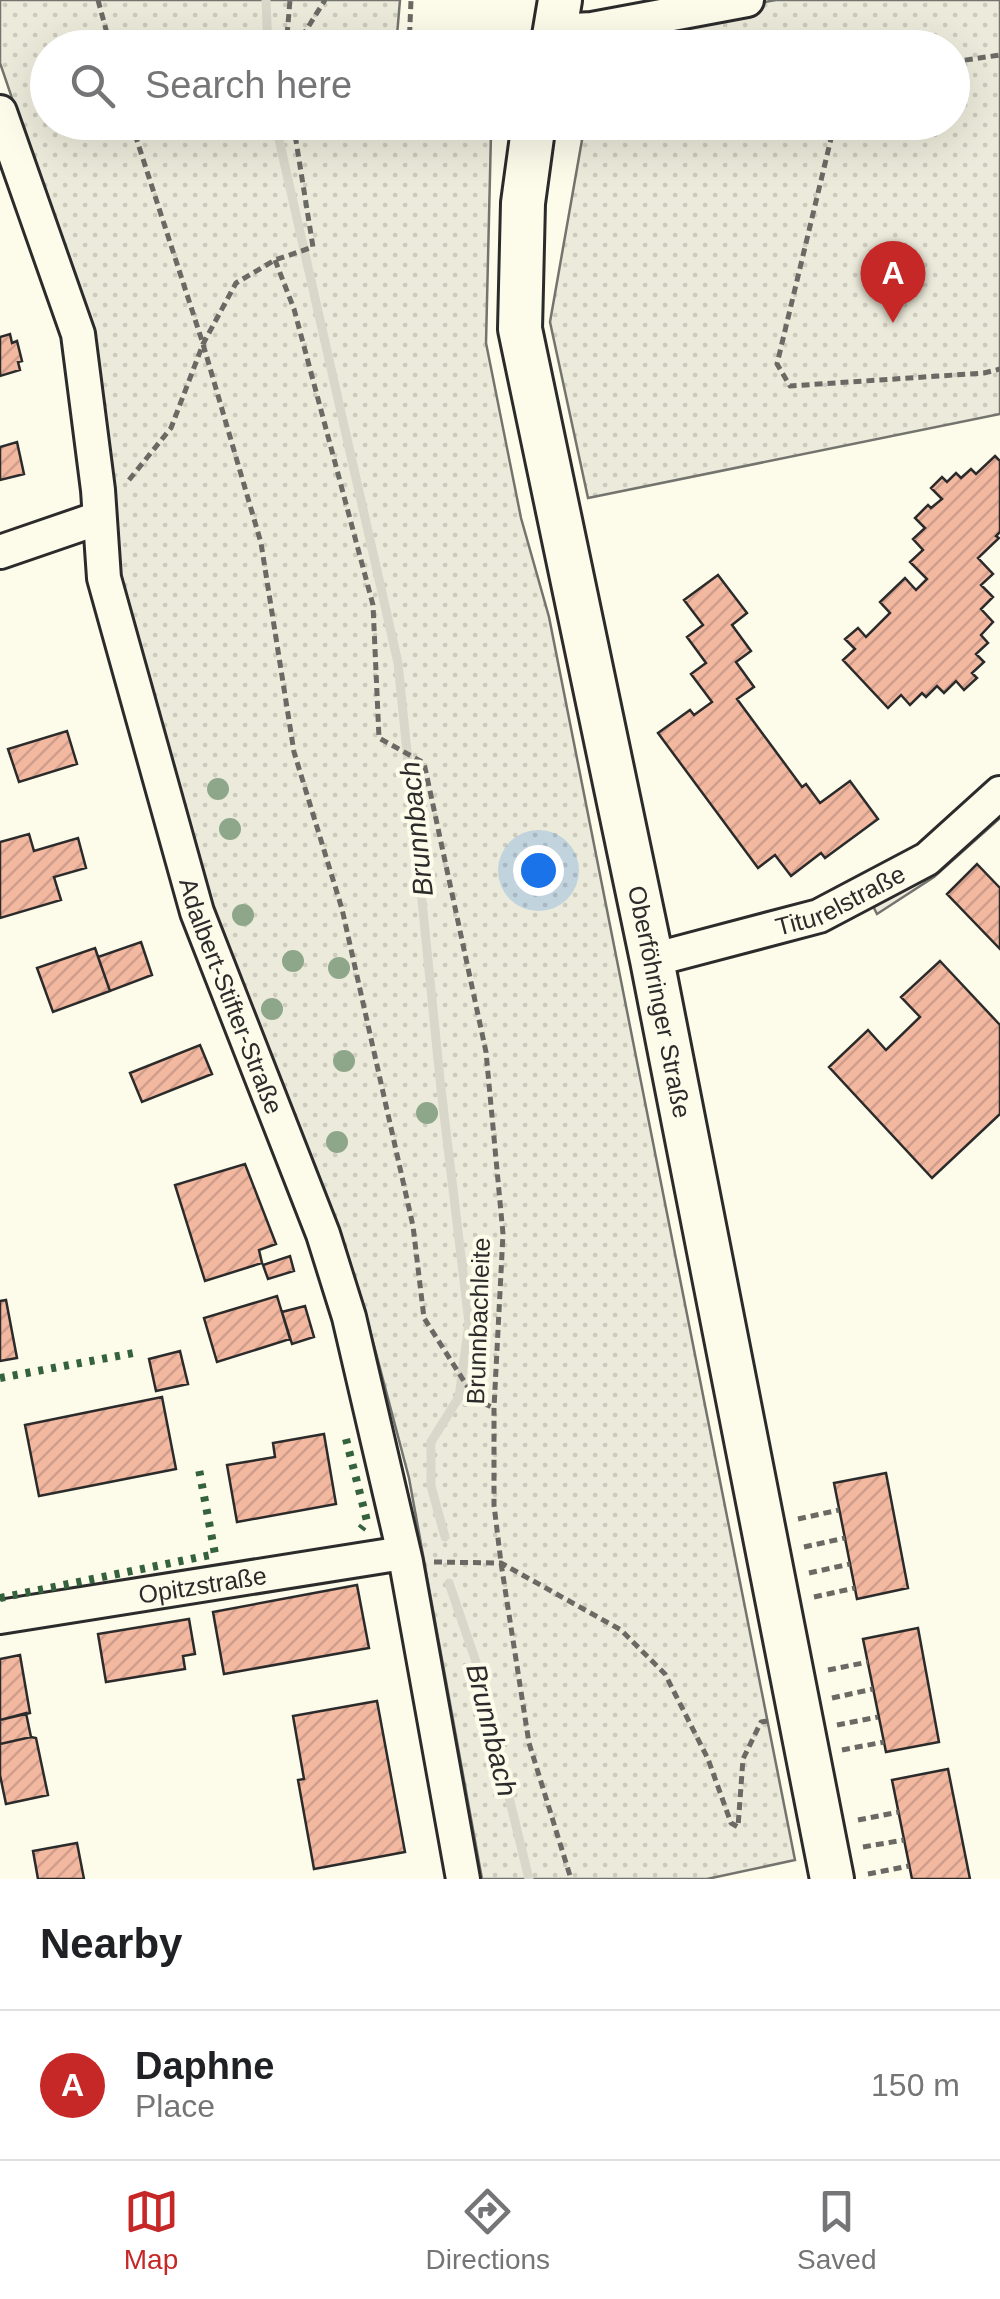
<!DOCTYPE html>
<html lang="en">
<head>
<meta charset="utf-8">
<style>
  body { margin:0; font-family:Arial,sans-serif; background:#f6f6f6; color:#202124 }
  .you { position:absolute; left:538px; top:870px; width:35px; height:35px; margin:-25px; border:8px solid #fff; border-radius:50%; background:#1a73e8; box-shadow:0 0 0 15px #1a73e833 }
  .badge { display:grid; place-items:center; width:65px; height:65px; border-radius:50%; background:#c62828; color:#fff; font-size:32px; font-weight:700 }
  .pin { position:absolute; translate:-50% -82px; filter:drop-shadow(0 2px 5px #0008) }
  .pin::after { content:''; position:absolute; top:52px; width:35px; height:30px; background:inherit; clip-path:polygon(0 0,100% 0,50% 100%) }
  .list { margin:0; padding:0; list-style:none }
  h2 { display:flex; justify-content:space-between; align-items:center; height:130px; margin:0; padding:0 40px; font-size:42px }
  h2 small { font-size:32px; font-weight:400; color:#757577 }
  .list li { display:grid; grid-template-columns:65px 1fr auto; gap:30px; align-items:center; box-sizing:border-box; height:150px; padding:0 40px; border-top:2px solid #e0e0e0 }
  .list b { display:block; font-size:38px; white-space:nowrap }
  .list p { margin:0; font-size:32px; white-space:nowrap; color:#757577 }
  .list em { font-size:32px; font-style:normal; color:#757577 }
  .icon { flex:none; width:55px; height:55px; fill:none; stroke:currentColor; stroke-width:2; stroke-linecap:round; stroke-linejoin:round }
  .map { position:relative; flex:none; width:1000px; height:1879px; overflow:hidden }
  .search { position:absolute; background:#fff; box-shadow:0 10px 40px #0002; left:30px; right:30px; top:30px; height:110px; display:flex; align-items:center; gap:25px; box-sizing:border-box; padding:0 35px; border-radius:55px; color:#757577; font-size:38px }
  .sheet { height:280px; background:#fff }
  nav { display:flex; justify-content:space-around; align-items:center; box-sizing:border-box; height:140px; border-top:2px solid #e0e0e0; background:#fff; font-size:28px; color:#757577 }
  nav a { display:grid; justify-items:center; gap:5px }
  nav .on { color:#c62828 }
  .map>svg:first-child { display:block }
  .park { fill:url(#park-dots); stroke:#74746e; stroke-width:2.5 }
  .parking { fill:#eceadb; stroke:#74746e; stroke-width:2.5 }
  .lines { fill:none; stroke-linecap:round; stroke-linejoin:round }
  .stream { stroke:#d8d7c9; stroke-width:9 }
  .building { fill:url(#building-hatch); stroke:#2b2b2b; stroke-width:2.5 }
  .minor-casing { stroke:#2b2b2b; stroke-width:38 }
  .major-casing { stroke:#2b2b2b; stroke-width:48 }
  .path { stroke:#6a6964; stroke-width:5; stroke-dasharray:8 5; stroke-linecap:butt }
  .minor { stroke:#fdfbea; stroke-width:32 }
  .major { stroke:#fdfbea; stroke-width:42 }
  .hedge { stroke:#34623c; stroke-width:8; stroke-dasharray:5 8; stroke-linecap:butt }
  .tree { fill:#8ea78a }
  .labels { text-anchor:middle; stroke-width:8; stroke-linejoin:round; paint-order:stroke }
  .street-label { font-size:25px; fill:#2b2b2b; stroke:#fdfbea }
  .water-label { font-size:28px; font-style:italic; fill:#2b2b2b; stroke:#fdfbea }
</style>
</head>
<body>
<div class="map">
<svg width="1000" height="1879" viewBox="0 0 1000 1879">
  <defs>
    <pattern id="park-dots" width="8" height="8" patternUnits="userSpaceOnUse" patternTransform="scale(2.5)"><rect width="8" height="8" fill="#ecebdb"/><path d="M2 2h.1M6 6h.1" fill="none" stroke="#cbcabc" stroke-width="1.8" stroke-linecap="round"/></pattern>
    <pattern id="building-hatch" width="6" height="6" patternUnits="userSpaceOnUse" patternTransform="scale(2.5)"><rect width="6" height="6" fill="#f2b8a0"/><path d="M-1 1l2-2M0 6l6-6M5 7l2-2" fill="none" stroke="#d09e8a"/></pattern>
  </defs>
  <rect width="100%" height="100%" fill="#fdfbea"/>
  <path class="park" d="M0 0H400L396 47 48 48V122H461L491 133 486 343 521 518 549 617 795 1860 707 1879H482L409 1478 362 1300 337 1226 209 904 118 578 91 330 0 63Z
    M776 0H1000V414L588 498 550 322 585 123 952 122V48L598 47 601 31Z"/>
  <path class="parking" d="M1000 803V818L934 877 877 914 872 904Z"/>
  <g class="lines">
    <path class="stream" d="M266 0 268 48
      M275 122 398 663 441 1089 469 1323 459 1397 431 1442V1486L445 1537
      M449 1583 476 1662 529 1879"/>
  </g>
  <path class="building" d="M10 334 12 343 17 341 22 361 18 362 20 370 0 376V337Z
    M17 442 24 474 0 480V447Z
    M995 456 1000 461V532L996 536 999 538 978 558 993 574 981 585 993 597 981 609 993 622 981 635 988 643 976 654 984 662 972 673 977 678 964 690 956 681 944 693 937 686 926 697 922 693 910 705 901 695 888 708 843 660 855 649 845 639 858 628 866 637 890 613 880 602 905 578 916 590 927 579 910 562 923 550 913 539 925 528 915 518 928 505 931 508 942 499 931 488 942 477 947 482 956 473 961 478 971 469 976 474Z
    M718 575 747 613 732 625 751 651 736 662 754 687 737 699 802 787 806 784 820 803 850 781 878 819 825 858 821 853 791 876 775 855 758 868 658 733 690 710 694 715 712 702 691 674 706 663 687 637 703 625 684 600Z
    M67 731 77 764 19 782 8 749Z
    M29 834 34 851 78 838 86 868 54 877 61 900 0 918V842Z
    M977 864 1000 888V949L947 894Z
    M141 942 152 975 110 991 98 957Z
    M95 948 110 991 53 1012 37 968Z
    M940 961 1000 1025V1114L932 1178 829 1067 868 1030 886 1050 920 1017 901 997Z
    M200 1045 212 1074 142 1102 130 1073Z
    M245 1164 276 1244 259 1250 262 1263 205 1281 175 1185Z
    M290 1256 294 1271 268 1279 263 1265Z
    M277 1296 290 1339 217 1362 204 1318Z
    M6 1300 17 1358 0 1361V1301Z
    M305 1306 314 1337 292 1344 282 1312Z
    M180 1351 188 1384 156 1391 149 1359Z
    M162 1397 176 1469 39 1496 25 1425Z
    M324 1434 336 1504 237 1522 227 1465 275 1457 273 1443Z
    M886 1473 908 1588 857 1599 834 1483Z
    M357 1585 369 1648 224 1674 213 1612Z
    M189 1619 195 1654 183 1656 185 1669 106 1682 98 1634Z
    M918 1628 939 1742 886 1752 863 1639Z
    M20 1655 30 1713 0 1720V1659Z
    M377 1701 405 1852 314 1869 298 1780 304 1779 293 1716Z
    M26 1713 31 1737 0 1744V1720Z
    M31 1737 36 1738 48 1795 6 1804 0 1775V1744Z
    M948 1769 970 1879H912L892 1780Z
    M77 1843 84 1879H38L33 1851Z"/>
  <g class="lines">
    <defs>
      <g id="minor">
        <path d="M555 31 592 29 747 0"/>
        <path id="s1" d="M0 112 78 334 98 490 104 578 197 912 323 1234 349 1317 406 1562 463 1879"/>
        <path d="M0 552 99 518"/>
        <path id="s2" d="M652 960 819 916 927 859 1000 793"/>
        <path id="s3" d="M0 1617 403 1553"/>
      </g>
      <g id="major">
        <path d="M552 48 560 0"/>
        <path id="s4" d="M534 122 523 203 520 329 652 960 832 1879"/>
      </g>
    </defs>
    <use href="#minor" class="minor-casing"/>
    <use href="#major" class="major-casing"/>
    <path class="path" d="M98 0 111 48
      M286 48 290 0
      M295 48 325 0
      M409 48 411 0
      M952 62 1000 55
      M131 122 203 344 261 543 294 752 342 909 413 1226 424 1318 476 1400 494 1408
      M835 122 777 364 790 386 984 373 1000 369
      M275 260 294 309 373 605 379 738 424 763 486 1052 503 1234 494 1408V1505L501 1563 529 1743 571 1879
      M129 480 171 428 203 344 236 283 275 260 313 247 293 122
      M798 1519 839 1510
      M804 1547 845 1538
      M434 1562 501 1563 621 1630 665 1674 708 1759 731 1823 738 1827 743 1759 761 1722 768 1721
      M809 1573 850 1564
      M814 1597 855 1588
      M828 1670 868 1662
      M832 1698 873 1689
      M837 1725 878 1717
      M842 1750 884 1742
      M858 1820 899 1812
      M863 1847 904 1840
      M868 1874 909 1866"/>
    <use href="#minor" class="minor"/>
    <use href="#major" class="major"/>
    <path class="hedge" d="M0 1378 139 1352
      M346 1439 367 1521 361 1529
      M0 1598 215 1554 198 1464"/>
  </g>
  <g class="tree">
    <circle cx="218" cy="789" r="11"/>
    <circle cx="230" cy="829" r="11"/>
    <circle cx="243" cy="915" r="11"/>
    <circle cx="293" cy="961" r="11"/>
    <circle cx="339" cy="968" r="11"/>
    <circle cx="272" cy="1009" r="11"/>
    <circle cx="344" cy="1061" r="11"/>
    <circle cx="427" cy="1113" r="11"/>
    <circle cx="337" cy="1142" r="11"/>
  </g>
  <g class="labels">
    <g class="street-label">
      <text dy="9" stroke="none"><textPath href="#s2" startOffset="198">Titurelstraße</textPath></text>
      <text dy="9" stroke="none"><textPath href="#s1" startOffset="918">Adalbert-Stifter-Straße</textPath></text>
      <text dy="9" stroke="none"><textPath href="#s4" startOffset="895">Oberföhringer Straße</textPath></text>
      <text transform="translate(478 1321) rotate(-88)" y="9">Brunnbachleite</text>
      <text dy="9" stroke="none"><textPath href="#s3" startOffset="205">Opitzstraße</textPath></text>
    </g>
    <g class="water-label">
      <text transform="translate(416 829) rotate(-96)" y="10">Brunnbach</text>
      <text transform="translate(492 1730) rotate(76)" y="10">Brunnbach</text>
    </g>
  </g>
</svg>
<div class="you"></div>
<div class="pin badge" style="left:893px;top:323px">A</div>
<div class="search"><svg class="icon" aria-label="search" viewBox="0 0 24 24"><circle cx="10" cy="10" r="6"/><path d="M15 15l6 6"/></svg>Search here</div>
</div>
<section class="sheet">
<h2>Nearby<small></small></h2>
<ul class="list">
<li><span class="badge">A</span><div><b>Daphne</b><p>Place</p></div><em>150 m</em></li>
</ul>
</section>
<nav>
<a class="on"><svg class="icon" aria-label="map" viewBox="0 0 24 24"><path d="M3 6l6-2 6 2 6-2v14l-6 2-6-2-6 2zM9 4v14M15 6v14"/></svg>Map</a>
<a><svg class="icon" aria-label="directions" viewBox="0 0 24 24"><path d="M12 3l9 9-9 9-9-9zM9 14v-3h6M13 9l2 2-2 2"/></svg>Directions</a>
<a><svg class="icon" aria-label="saved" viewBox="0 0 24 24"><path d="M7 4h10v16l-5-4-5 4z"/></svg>Saved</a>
</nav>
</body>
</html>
